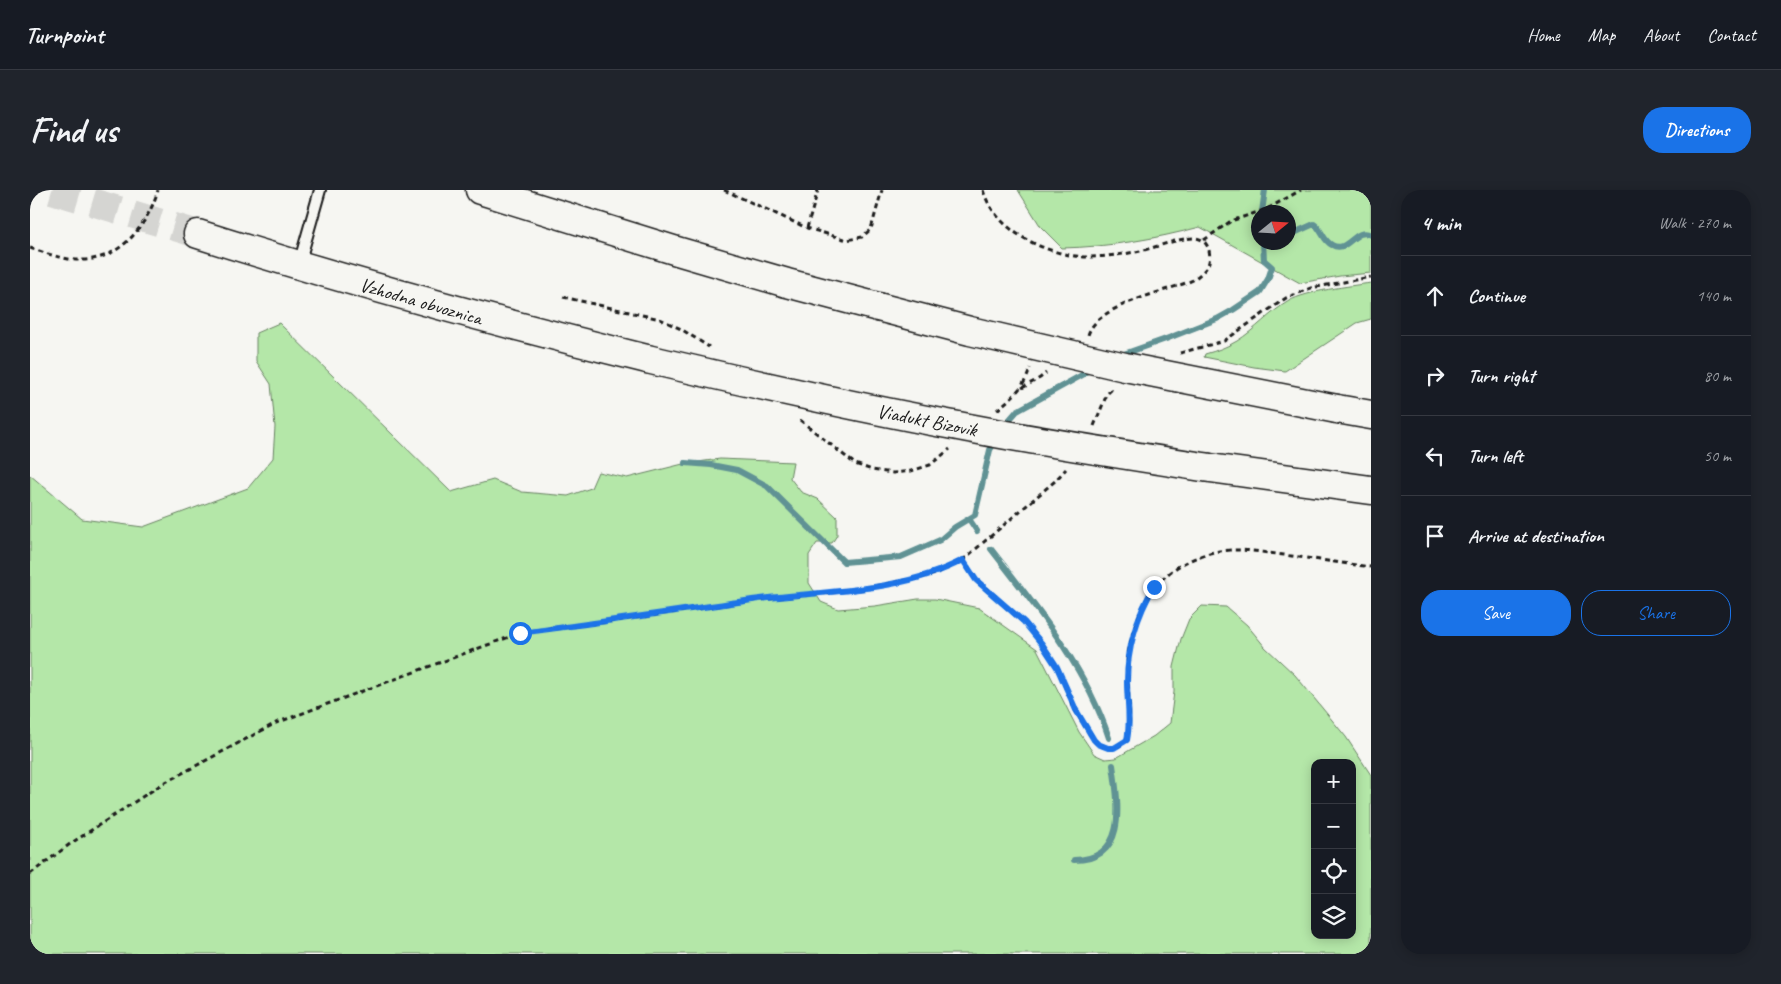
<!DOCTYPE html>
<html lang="en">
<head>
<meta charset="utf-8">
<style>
  body { margin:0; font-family:Caveat,sans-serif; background:#20242c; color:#f1f3f6 }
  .controls { position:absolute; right:15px; bottom:15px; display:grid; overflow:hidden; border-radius:10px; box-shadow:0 2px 12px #0003 }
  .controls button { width:45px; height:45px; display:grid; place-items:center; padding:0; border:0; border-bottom:1px solid #363941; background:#171b24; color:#f1f3f6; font:25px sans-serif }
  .compass { position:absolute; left:1221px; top:15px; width:45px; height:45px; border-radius:50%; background:#171b24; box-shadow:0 2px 12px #0003; rotate:72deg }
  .stop { position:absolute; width:15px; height:15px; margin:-11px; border:4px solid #1a73e8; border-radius:50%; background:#fff }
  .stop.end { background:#1a73e8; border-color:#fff; box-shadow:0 1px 5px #0008 }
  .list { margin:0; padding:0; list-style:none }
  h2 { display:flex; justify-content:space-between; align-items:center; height:65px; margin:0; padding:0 20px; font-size:21px }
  h2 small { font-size:16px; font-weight:400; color:#9ea1a6 }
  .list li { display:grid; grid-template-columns:32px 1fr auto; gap:15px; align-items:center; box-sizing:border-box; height:80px; padding:0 20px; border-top:1px solid #363941 }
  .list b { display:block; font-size:19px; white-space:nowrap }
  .list em { font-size:16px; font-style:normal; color:#9ea1a6 }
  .actions { display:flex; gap:10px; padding:15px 20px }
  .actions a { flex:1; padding:11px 0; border:1px solid #1a73e8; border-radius:20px; text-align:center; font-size:18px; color:#1a73e8 }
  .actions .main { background:#1a73e8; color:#fff }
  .icon { flex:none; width:28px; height:28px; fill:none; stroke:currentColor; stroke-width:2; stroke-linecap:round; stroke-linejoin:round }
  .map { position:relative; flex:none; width:1341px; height:764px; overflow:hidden; border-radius:20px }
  header { display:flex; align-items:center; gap:30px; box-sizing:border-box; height:70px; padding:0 25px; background:#171b24; border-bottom:1px solid #363941 }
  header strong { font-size:24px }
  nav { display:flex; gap:28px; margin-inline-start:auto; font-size:18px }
  .intro { display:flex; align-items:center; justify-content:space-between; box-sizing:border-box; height:120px; padding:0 30px }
  h1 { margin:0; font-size:35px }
  .button { padding:12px 22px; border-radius:20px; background:#1a73e8; color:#fff; font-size:18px; font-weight:700 }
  main { display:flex; gap:30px; padding:0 30px }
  aside { flex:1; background:#171b24; border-radius:20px; box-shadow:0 2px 12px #0003 }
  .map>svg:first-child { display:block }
  .green { fill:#b4e7a8; stroke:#688262; fill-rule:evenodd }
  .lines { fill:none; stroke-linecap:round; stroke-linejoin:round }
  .stream { stroke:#609294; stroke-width:6 }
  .motorway-tunnel { stroke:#d5d5d2; stroke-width:28; stroke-dasharray:28 14; stroke-linecap:butt }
  .service-casing { stroke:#1c1c1c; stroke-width:14 }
  .motorway-casing { stroke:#1c1c1c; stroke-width:31 }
  .path { stroke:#1c1c1c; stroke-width:3; stroke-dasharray:5 4; stroke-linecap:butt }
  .service { stroke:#f6f6f2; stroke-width:10 }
  .motorway { stroke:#f6f6f2; stroke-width:28 }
  .motorway-bridge-casing { stroke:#1c1c1c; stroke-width:31; stroke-linecap:butt }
  .motorway-bridge { stroke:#f6f6f2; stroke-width:28 }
  .route { stroke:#1a73e8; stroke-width:6 }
  .labels { text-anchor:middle; stroke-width:4; stroke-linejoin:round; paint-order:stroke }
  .street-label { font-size:20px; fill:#1c1c1c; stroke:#f6f6f2 }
</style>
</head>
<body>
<header>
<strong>Turnpoint</strong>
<nav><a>Home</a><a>Map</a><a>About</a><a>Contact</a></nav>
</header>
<div class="intro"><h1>Find us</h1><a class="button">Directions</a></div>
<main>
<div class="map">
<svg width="1341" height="764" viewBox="0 0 1341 764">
  <rect width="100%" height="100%" fill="#f6f6f2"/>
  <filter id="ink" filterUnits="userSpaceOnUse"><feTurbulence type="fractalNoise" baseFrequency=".02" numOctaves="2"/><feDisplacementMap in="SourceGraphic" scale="10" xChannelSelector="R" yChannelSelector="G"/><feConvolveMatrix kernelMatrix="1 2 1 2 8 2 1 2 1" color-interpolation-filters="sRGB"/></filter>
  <g filter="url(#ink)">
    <path class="green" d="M988 0H1341V83L1310 86 1270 93 1170 37C1125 49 1079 57 1032 58L1011 37ZM1258 22V52H1228V22Z
      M1341 93V129L1327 133 1255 181 1224 177 1174 167 1175 164C1186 161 1197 157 1207 151 1225 140 1240 122 1259 111 1276 101 1320 96 1341 93Z
      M249 133 421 302 463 290 492 302 538 306 561 298 568 282 597 288 653 274 690 269 763 272 760 288 771 302 788 309 807 327V345L802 353H787L779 365V393L791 412 808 419 845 416 888 409H905L949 418 1007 459 1049 542 1064 564 1075 569 1086 568 1124 546 1140 533 1144 502V477L1151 449 1159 429 1172 416 1196 417 1217 435 1235 457 1265 485 1316 547 1341 585V764H0V285L52 329 113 337 218 298 243 268 245 237 241 194 226 171V143ZM1285 573H1322V745H1285Z"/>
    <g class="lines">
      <path class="stream" d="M1232 22 1235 0
        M1258 42 1264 43 1284 34C1292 39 1293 51 1302 55 1318 64 1325 36 1341 45
        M1088 166 1136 149 1187 129 1203 120 1230 102 1238 89 1242 77 1234 70 1233 52
        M974 236 987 221 1054 184
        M655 273 681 275 707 280 737 296 814 372 871 367 910 350 925 337 945 325 960 260 966 249
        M939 329 947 341
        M961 359C1006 417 1056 477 1079 548
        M1044 670C1099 670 1088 612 1083 575"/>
      <path class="motorway-tunnel" d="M22 0 168 44"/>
      <defs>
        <path id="service" d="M269 74 290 0"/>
        <path id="motorway" d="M450 0 647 61 757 93 848 117
          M168 44C316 91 466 132 617 169
          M1307 219 1341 225
          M1180 278 1341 300"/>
      </defs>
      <use href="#service" class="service-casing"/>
      <use href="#motorway" class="motorway-casing"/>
      <path class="path" d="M694 0 777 38 817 50 832 47 841 39 852 0
        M953 0C965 41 1016 65 1056 67 1072 67 1089 65 1105 62 1123 59 1147 48 1164 48 1179 48 1183 66 1177 77 1173 82 1168 86 1163 90 1137 102 1067 114 1058 145
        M777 38 788 0
        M1174 50 1201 31 1237 19 1271 0
        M0 58C15 63 37 71 53 70 92 69 118 34 128 0
        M533 107 630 129 651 139 679 157
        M1150 163 1194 151 1256 108 1281 98 1341 87
        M992 198 1010 188 1016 183
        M967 220C981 208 996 196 1000 178
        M770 230 825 274 842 280 863 283 881 281 900 275 920 259
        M1064 236 1077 204 1083 198
        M933 370 946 390 994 432 1012 454 1027 477 1046 521 1064 550 1068 554 1078 558H1085L1097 550C1103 519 1093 487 1100 455 1111 413 1125 383 1168 367 1180 362 1193 360 1205 360 1222 360 1238 363 1254 365 1283 369 1312 373 1341 377
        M0 684 40 654 132 594 246 533 490 443 596 429 724 410 831 399 884 389 904 384 933 370 1025 291 1036 279"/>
      <use href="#service" class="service"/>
      <use href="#motorway" class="motorway"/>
      <defs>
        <path id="motorway-bridge" d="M848 117 940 141 1095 177 1307 219
          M617 169C719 193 821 216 923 235 1009 252 1095 265 1180 278"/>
      </defs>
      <use href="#motorway-bridge" class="motorway-bridge-casing"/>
      <use href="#motorway-bridge" class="motorway-bridge"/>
    </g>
  </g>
  <g class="lines" filter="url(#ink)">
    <path class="route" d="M490 443C567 433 645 421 722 410 792 400 869 404 933 370L946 390 994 432 1012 454 1027 477 1046 520 1064 550 1068 554 1078 558H1084L1097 550C1101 531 1097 512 1097 492 1097 459 1107 425 1124 397"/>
  </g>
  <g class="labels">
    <g class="street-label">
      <text transform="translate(391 111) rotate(16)" y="7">Vzhodna obvoznica</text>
      <text transform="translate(897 230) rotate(11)" y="7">Viadukt Bizovik</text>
    </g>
  </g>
</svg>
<div class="controls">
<button>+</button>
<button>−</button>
<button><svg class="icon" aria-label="locate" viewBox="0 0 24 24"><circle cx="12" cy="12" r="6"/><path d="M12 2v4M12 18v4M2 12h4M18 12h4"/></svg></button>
<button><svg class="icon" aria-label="layers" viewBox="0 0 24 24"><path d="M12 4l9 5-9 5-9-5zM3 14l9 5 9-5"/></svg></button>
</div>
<svg class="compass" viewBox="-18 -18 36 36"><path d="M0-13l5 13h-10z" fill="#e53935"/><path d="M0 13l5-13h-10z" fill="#9ea1a6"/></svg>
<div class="stop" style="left:490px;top:443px"></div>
<div class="stop end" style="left:1124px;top:397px"></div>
</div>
<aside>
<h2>4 min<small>Walk · 270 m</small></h2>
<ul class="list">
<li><svg class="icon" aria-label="ahead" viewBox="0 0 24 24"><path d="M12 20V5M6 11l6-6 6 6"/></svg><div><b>Continue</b></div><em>140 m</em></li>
<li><svg class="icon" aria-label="right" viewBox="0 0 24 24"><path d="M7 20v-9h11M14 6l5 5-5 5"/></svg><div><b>Turn right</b></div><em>80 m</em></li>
<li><svg class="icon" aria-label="left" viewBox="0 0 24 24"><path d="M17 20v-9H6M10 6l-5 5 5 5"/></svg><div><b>Turn left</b></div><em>50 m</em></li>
<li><svg class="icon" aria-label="arrive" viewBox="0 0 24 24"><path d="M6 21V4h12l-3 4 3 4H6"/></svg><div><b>Arrive at destination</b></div></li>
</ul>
<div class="actions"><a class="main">Save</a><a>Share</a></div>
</aside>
</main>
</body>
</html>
